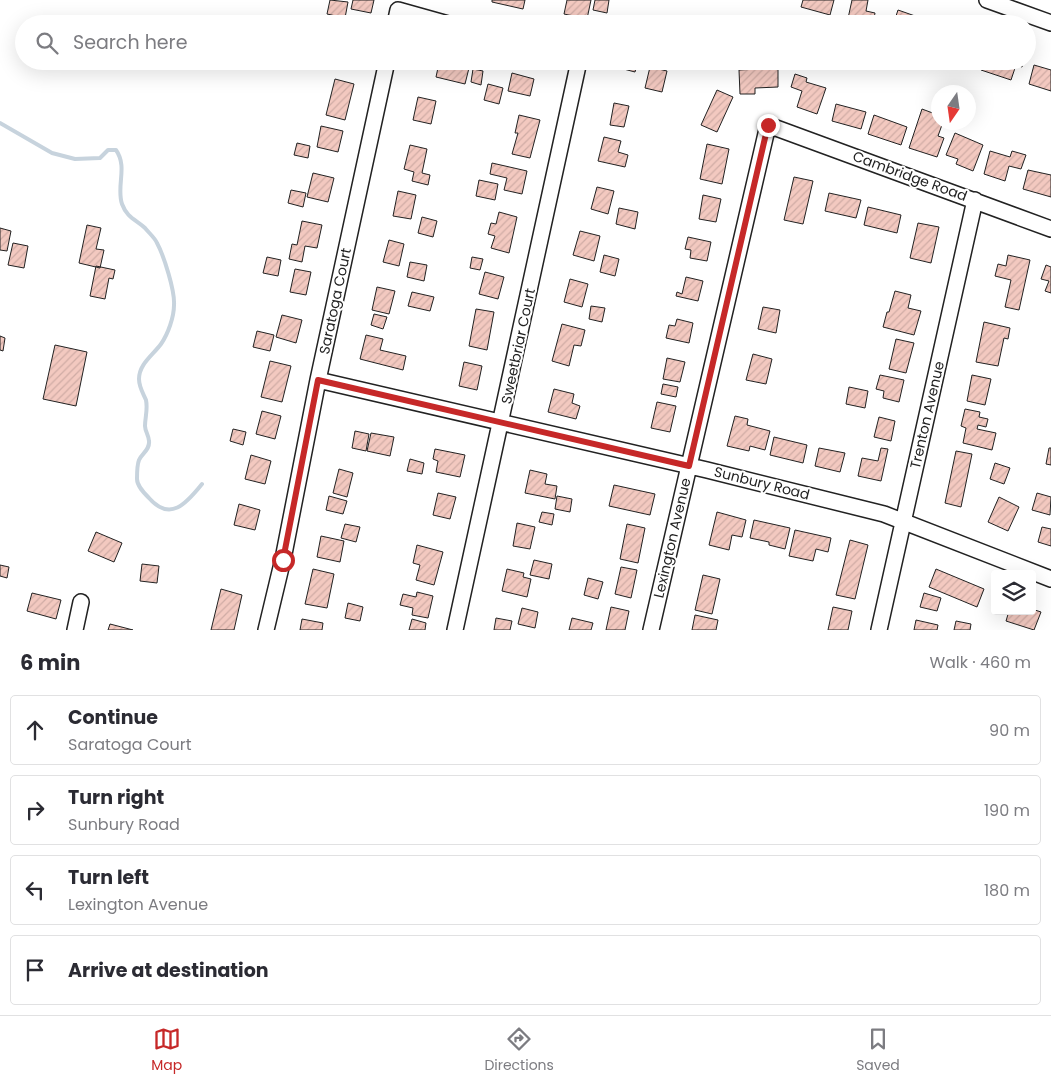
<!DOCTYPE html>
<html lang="en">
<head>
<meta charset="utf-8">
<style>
  body { margin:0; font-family:Poppins,sans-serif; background:#f7f7f7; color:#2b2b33 }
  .controls { position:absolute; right:15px; bottom:15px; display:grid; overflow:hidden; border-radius:5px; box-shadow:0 5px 20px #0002 }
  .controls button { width:45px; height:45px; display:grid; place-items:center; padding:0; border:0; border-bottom:1px solid #e1e1e2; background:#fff; color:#2b2b33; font:25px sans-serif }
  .compass { position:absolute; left:931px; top:85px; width:45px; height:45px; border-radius:50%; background:#fff; box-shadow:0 5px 20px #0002; rotate:193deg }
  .stop { position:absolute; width:15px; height:15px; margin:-11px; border:4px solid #c62828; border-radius:50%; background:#fff }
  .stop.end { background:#c62828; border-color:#fff; box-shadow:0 1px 5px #0008 }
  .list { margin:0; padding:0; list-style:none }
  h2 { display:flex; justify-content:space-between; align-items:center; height:65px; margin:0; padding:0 20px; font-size:21px }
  h2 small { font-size:16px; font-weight:400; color:#7c7c81 }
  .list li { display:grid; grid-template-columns:32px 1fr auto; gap:15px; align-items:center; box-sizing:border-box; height:70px; margin:0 10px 10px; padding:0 10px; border:1px solid #e1e1e2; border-radius:5px }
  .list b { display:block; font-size:19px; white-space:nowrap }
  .list p { margin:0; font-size:16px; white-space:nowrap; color:#7c7c81 }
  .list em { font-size:16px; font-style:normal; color:#7c7c81 }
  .icon { flex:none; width:28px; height:28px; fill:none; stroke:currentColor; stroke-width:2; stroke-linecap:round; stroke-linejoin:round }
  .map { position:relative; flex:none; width:1051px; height:630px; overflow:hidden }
  .search { position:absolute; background:#fff; box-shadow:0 5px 20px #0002; left:15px; right:15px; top:15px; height:55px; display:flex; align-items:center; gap:12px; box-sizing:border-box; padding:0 18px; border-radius:28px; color:#7c7c81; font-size:19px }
  .sheet { height:385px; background:#fff }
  nav { display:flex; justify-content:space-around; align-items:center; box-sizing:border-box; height:70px; border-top:1px solid #e1e1e2; background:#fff; font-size:14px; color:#7c7c81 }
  nav a { display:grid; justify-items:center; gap:2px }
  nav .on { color:#c62828 }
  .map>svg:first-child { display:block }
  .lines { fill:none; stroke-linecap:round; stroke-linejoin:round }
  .stream { stroke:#c7d3dd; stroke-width:4 }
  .building { fill:url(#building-hatch); stroke:#222 }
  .minor-casing { stroke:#222; stroke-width:18 }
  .minor { stroke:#fff; stroke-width:15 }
  .route { stroke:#c62828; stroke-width:6 }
  .labels { text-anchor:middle; stroke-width:4; stroke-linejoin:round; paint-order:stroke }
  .street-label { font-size:14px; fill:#222; stroke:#fff }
</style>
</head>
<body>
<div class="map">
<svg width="1051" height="630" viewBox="0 0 1051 630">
  <defs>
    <pattern id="building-hatch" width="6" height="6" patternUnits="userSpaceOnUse" patternTransform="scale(1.25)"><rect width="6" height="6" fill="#f3c9c0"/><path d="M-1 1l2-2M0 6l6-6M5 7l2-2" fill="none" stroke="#d0aca5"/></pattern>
  </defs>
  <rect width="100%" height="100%" fill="#fff"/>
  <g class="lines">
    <path class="stream" d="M0 123 52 153 75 159 100 158 108 150H116C128 167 116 186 122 204 127 218 137 220 145 228 149 233 155 238 157 243 164 256 175 291 174 305 174 317 168 334 161 344 153 355 139 364 139 379 139 387 143 393 146 400 148 410 145 417 145 426 145 431 149 436 149 441 150 450 142 453 139 460 137 465 137 474 137 479 137 486 144 493 149 498 170 522 186 504 202 484"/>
  </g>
  <path class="building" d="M330 0 348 2 345 18 327 14Z
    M353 0H374L371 13 351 9Z
    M492 0H525L523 9 492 2Z
    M567 0H591L587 19 564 14Z
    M595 0H609L607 13 593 10Z
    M803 0H834L830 15 801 7Z
    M852 0H868L866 11 875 13 873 24 847 23Z
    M898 10 918 17 916 24 894 22Z
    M338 61H358L356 69 337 64Z
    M446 61H459L470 64 465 84 436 77 439 63 445 64Z
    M618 61H638L635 72 616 67Z
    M984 61H1024L1022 67 1016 65 1011 80 981 70Z
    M1034 65 1051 70V91L1029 84Z
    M650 67 667 71 662 92 645 88Z
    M778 68V87L755 88V94H740L739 70Z
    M473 69 483 71 481 85 471 82Z
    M512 73 534 79 530 96 508 91Z
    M795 74 807 78 806 82 826 88 817 114 797 107 802 91 791 87Z
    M335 79 354 84 345 120 326 115Z
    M488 84 503 88 499 104 484 100Z
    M717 90 733 97 717 132 701 125Z
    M418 97 436 101 431 124 413 120Z
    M614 103 629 106 624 127 610 125Z
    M836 104 866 112 861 129 832 121Z
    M922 109 938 115V122H943L938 136 944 138 937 157 909 148Z
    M519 115 540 120 530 158 512 154 518 133H515Z
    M874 115 907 127 901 145 868 134Z
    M321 126 343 131 338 152 317 147Z
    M955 133 983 145 973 171 956 164 958 159 946 155Z
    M604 137 621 141 618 152 628 155 625 167 598 161Z
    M297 143 310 146 308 158 294 155Z
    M707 144 729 149 722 184 700 179Z
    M410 145 427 149 422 173 430 175 428 185 412 181 414 172 404 169Z
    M990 151 1010 157 1012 151 1026 155 1021 169 1009 166 1005 181 984 174Z
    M492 163 527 171 522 194 504 190 507 178 490 174Z
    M1028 170 1051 175V197L1023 189Z
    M313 173 334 178 328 202 307 197Z
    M794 177 813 181 803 224 784 220Z
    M479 180 498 184 495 200 476 196Z
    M597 187 614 191 608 214 591 209Z
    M291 190 306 193 303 207 288 203Z
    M398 191 416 195 411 219 393 216Z
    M829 193 861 200 856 218 825 211Z
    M703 195 721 199 716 222 699 219Z
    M868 207 901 215 897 233 864 225Z
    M619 208 638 212 635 229 616 224Z
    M499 212 517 217 509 253 491 248 495 236 488 234 491 223 496 224Z
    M422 217 437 221 433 237 418 233Z
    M302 221 322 225 317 248 305 246 302 262 289 259 292 244 297 245Z
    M918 223 939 227 931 263 910 258Z
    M87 225 101 228 96 249 104 250 100 268 79 263Z
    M0 228 11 231 7 251 0 250Z
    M580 231 600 236 594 261 573 255Z
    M688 237 711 242 707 261 690 258 691 250 685 249Z
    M389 240 404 244 399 266 383 262Z
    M13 243 28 246 24 268 8 265Z
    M604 255 619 259 615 276 600 272Z
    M1008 255 1030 260 1019 310 1005 307 1011 280 995 276 998 264 1006 266Z
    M267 257 281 260 278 276 263 273Z
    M472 257 483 259 480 270 470 268Z
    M410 262 427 265 424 281 407 277Z
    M1046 265 1051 267V293L1045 291 1049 281 1041 279Z
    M96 266 115 270 113 279 109 278 105 299 90 296Z
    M295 269 311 272 306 295 290 292Z
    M485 272 504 277 498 299 479 294Z
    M686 277 703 281 698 301 676 296 677 292 682 294Z
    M570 279 588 284 582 307 564 302Z
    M377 287 395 291 389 314 372 310Z
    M895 291 911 295 908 308 921 311 914 335 883 327 887 312H889Z
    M412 292 434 297 430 311 408 306Z
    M591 306 605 308 602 322 589 319Z
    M763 307 780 310 776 333 758 329Z
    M476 309 494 312 487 350 469 346Z
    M374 314 387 317 383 329 371 325Z
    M282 315 302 320 296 343 276 337Z
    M677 319 693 323 689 343 666 338 669 325 675 326Z
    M984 322 1010 328 1008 339 1004 338 998 366 976 362Z
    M562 324 585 330 581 346 574 345 569 366 552 361Z
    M257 331 274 335 270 351 253 347Z
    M366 335 383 339 380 350 406 356 403 370 360 359Z
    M0 336 5 338 3 351 0 350Z
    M896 339 914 343 906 373 889 369Z
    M55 345 87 352 76 406 43 399Z
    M753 354 772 359 766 384 746 380Z
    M667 358 685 362 680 382 663 379Z
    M270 361 291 366 282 402 261 397Z
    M464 362 482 366 477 390 459 386Z
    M880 375 904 380 899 402 883 398 884 391 876 389Z
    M972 375 991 379 985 405 967 401Z
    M663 384 678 387 676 397 661 394Z
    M849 387 868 391 865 408 846 404Z
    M554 389 574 394 572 403 580 406 576 419 548 412Z
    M657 402 676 406 670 432 651 428Z
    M965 409 980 412 979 417 988 419 986 427 978 425 977 429 996 433 992 450 963 443 966 428 961 426Z
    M262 411 281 416 275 439 256 434Z
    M735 416 748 419 747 425 770 431 765 450 750 446 749 451 727 446Z
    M879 417 895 421 891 441 874 437Z
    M233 429 246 432 243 445 230 441Z
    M355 431 369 434 366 451 352 448Z
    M371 433 394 437 390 456 367 451Z
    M774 437 807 445 803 463 770 455Z
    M819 448 845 453 840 472 815 466Z
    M881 448 888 449 881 481 858 476 862 458 878 461Z
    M1049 448H1051V465L1046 464Z
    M435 449 465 455 460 477 436 472 438 461 433 459Z
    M956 451 972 454 961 507 945 503Z
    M251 455 271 461 265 484 245 479Z
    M410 459 424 463 422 474 407 471Z
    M995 463 1010 468 1004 484 990 479Z
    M339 469 353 473 347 497 333 493Z
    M530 470 547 474 545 484 557 486 555 499 525 493Z
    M614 485 655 494 650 515 609 506Z
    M438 493 456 497 450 519 433 515Z
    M1037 493 1051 497 1050 515 1032 510Z
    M329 496 347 501 343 514 326 510Z
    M557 496 572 499 570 512 555 509Z
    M999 497 1019 507 1008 531 988 522Z
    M239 504 260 510 255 530 234 525Z
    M542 512 554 514 552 525 539 522Z
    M717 512 746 520 742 537 732 535 729 550 709 545Z
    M754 520 790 528 785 549 769 545V542L750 538Z
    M517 523 535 527 530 549 513 546Z
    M345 524 360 527 356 542 341 538Z
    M627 524 645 528 638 563 620 559Z
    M1042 527 1051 529V546L1038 542Z
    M795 530 831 538 828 552 816 549 813 561 789 556Z
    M96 532 122 543 114 562 88 551Z
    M321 536 344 541 340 562 317 557Z
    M850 540 868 545 855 599 836 595Z
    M417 545 443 552 434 585 416 580 420 565 413 563Z
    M534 560 552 564 549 579 530 575Z
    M142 564 159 566 157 583 140 581Z
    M0 565 9 567 7 578 0 576Z
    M621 567 637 570 631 598 615 594Z
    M313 569 334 574 327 608 305 604Z
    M507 569 524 573 523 577 531 579 527 597 502 591Z
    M936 569 984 589 977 607 929 587Z
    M703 575 720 579 712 614 695 610Z
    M588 578 603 582 598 599 584 595Z
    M221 589 242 595 234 630H211Z
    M417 592 433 596 428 618 412 615 413 608 400 605 403 594 416 597Z
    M32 593 61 600 56 619 27 611Z
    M924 593 941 598 937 611 920 607Z
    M348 603 363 607 360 621 345 618Z
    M611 607 629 611 625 630H606Z
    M833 607 852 611 848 630H828Z
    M522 608 538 612 535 628 518 624Z
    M1032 609 1041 612 1034 630 1006 621 1009 611H1032Z
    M695 615 718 620 716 630H692Z
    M496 618 512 621 510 630H494Z
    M572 618 593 623 591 630H569Z
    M302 619 323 623 322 630H300Z
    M412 619 426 623 425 630H409Z
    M916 620 938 625 937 630H914Z
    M956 621 971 624 970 630H954Z
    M110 624 133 630H108Z"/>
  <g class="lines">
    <defs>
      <path id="minor" d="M987 0 1051 23
        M395 24 398 10 448 24
        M318 380 707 470 884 514 1051 579
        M75 630 81 602
        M266 630 283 559 318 380 387 61
        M455 630 579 61
        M651 630 768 125 1051 229
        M879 630 975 200"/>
    </defs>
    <use href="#minor" class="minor-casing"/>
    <use href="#minor" class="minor"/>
  </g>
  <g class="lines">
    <path class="route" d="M283 560 318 380 689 466 768 125"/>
  </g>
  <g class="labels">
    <g class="street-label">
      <text transform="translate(910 176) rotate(20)" y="5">Cambridge Road</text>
      <text transform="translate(335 301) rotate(-78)" y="5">Saratoga Court</text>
      <text transform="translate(518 346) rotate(-78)" y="5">Sweetbriar Court</text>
      <text transform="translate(927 415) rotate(-77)" y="5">Trenton Avenue</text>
      <text transform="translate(762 483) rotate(14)" y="5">Sunbury Road</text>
      <text transform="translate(672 538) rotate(-77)" y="5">Lexington Avenue</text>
    </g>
  </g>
</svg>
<div class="controls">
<button><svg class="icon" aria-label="layers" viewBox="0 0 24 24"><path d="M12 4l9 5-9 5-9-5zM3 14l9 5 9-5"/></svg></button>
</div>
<svg class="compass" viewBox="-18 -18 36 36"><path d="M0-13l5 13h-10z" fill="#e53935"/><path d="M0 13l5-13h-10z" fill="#7c7c81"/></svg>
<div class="stop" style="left:283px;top:560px"></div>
<div class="stop end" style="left:768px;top:125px"></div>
<div class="search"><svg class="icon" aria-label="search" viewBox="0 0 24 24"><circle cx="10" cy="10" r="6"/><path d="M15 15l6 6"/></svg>Search here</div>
</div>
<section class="sheet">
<h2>6 min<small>Walk · 460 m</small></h2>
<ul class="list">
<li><svg class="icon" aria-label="ahead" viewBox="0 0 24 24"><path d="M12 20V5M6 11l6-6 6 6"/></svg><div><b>Continue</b><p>Saratoga Court</p></div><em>90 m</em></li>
<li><svg class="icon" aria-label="right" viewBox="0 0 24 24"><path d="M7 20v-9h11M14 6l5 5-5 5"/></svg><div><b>Turn right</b><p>Sunbury Road</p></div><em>190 m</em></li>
<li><svg class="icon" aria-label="left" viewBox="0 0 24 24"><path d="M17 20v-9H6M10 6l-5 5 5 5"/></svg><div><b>Turn left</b><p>Lexington Avenue</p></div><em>180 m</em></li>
<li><svg class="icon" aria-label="arrive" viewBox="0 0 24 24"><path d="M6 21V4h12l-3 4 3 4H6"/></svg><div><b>Arrive at destination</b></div></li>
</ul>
</section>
<nav>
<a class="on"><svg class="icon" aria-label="map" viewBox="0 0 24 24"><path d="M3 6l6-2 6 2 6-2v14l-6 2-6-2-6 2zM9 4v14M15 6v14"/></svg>Map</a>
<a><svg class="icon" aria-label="directions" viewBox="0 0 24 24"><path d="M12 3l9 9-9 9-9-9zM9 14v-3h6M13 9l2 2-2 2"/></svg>Directions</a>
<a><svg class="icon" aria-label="saved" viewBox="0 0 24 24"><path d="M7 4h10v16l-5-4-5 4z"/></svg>Saved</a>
</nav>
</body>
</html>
